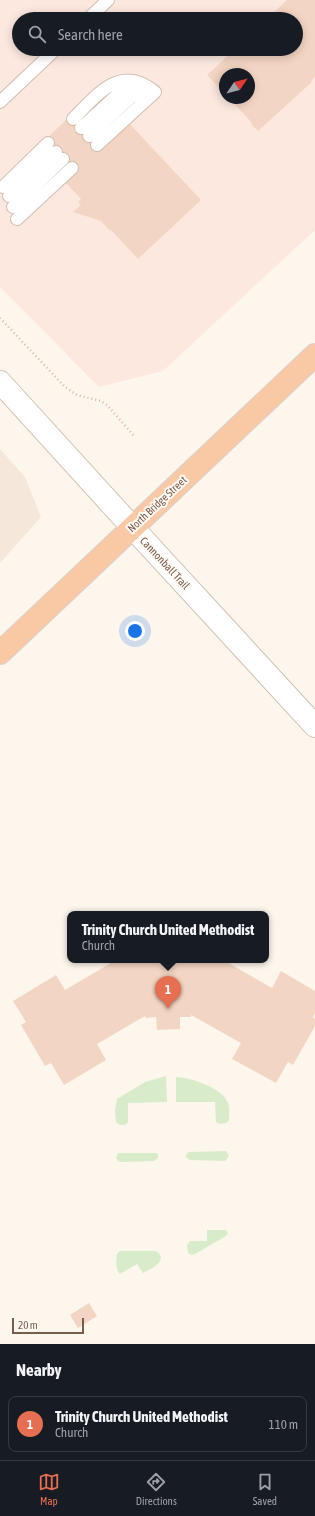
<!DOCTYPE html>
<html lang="en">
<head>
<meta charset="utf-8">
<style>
  body { margin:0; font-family:"Asap Condensed",sans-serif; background:#242831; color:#f1f3f6 }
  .compass { position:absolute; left:219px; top:68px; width:36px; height:36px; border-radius:50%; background:#171b24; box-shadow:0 2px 10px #0003; rotate:55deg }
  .scale { position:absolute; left:12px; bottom:10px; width:72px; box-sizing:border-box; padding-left:4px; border:2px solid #7a5c4d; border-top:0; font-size:11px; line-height:14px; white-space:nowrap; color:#7a5c4d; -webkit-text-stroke:3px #fffaf3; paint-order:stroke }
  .you { position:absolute; left:135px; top:631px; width:14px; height:14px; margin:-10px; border:3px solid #fff; border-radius:50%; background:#1a73e8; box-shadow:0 0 0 6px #1a73e833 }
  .badge { display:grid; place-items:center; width:26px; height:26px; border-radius:50%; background:#e76f51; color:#fff; font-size:13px; font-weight:700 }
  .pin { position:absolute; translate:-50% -33px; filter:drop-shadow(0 1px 2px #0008) }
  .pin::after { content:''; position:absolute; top:21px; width:14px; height:12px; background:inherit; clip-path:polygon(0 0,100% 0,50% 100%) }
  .popup { position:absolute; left:67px; top:911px; width:202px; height:52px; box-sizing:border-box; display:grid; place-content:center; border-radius:8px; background:#171b24; filter:drop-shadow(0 1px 3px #0005); font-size:13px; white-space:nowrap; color:#9ea1a6 }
  .popup b { font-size:15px; color:#f1f3f6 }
  .popup::after { content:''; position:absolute; left:50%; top:100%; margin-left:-8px; border:8px solid transparent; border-top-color:#171b24 }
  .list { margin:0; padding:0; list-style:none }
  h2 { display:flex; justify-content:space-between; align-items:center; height:52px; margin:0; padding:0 16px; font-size:17px }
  h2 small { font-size:13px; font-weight:400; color:#9ea1a6 }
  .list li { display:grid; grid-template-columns:26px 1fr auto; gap:12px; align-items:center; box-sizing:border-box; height:56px; margin:0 8px 8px; padding:0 8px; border:1px solid #363941; border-radius:8px }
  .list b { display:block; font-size:15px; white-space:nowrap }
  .list p { margin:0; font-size:13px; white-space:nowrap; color:#9ea1a6 }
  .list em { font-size:13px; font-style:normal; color:#9ea1a6 }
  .icon { flex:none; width:22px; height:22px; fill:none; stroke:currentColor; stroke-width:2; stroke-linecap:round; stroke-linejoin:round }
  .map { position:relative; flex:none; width:315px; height:1344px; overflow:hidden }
  .search { position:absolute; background:#171b24; box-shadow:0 2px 10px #0003; left:12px; right:12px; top:12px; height:44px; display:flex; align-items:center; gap:10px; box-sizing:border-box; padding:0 14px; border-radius:22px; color:#9ea1a6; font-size:15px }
  .sheet { height:116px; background:#171b24 }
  nav { display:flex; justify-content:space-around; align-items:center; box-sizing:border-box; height:56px; border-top:1px solid #363941; background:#171b24; font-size:11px; color:#9ea1a6 }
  nav a { display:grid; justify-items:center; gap:2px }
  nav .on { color:#e76f51 }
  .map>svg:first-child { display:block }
  .residential { fill:#f5e8da }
  .commercial { fill:#fde8e0; fill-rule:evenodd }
  .green { fill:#d8ecc9 }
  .building { fill:#f3d5c3 }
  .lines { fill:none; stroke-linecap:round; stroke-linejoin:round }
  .service-casing { stroke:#d1beb0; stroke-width:14 }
  .tertiary-casing { stroke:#d1beb0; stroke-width:24 }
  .secondary-casing { stroke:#d6c0b0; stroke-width:24 }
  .trunk-casing { stroke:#dad1cd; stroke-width:24 }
  .path { stroke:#d9b8a5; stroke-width:2.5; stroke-dasharray:1 3; stroke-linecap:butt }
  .service { stroke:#fff; stroke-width:12 }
  .tertiary { stroke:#fff; stroke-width:22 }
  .secondary { stroke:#fff; stroke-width:22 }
  .trunk { stroke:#f9c8a4; stroke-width:22 }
  .labels { text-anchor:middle; stroke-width:4; stroke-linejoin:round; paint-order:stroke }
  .street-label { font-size:11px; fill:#7a5c4d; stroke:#fffaf3 }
</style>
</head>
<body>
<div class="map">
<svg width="315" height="1344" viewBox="0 0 315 1344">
  <rect width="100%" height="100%" fill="#fdf6ec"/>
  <path class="residential" d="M0 449 25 477 41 517 0 563Z"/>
  <path class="commercial" d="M0 0H315V230L163 371 99 387 0 287ZM19 19H296V49H19ZM225 74H249V98H225Z"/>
  <path class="green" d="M166 1076 167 1102 128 1103V1122L125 1125H120L116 1122 115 1110 117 1099 145 1082Z
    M176 1077C189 1077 222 1088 227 1101 230 1106 229 1114 229 1120 227 1124 220 1125 216 1122L215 1102H176Z
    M226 1151 229 1156 225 1161 190 1160 186 1157 187 1153 189 1152Z
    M118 1153H156L158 1154V1158L154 1161 120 1162 118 1161 116 1158Z
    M207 1230H226L228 1233 226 1236 195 1254 192 1255 188 1253 187 1245 190 1241H207Z
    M120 1251H156C170 1260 151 1269 143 1273L137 1264 120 1274C115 1269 116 1260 117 1254Z"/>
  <path class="building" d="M287 0H315V77L311 81 312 82 258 131 251 124 252 123 229 98H249V74H225V94L207 75 235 49H296V19H267Z
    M70 116 97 145 126 120 201 200 138 259 111 230 110 231 101 221 73 212 81 205 78 202 81 199 64 181 72 168 45 140Z
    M116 960H223L272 988 281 971 315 991V1013L313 1017 315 1019V1026L293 1065 288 1062 276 1083 232 1059 241 1043 191 1015V1017H180V1029L157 1030 156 1017 146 1018 145 1016 97 1044 106 1060 64 1085 51 1063 45 1066 21 1025 26 1022 13 1001 56 975 65 990Z
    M89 1303 97 1316 78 1328 70 1315Z"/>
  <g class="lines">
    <defs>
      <path id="service" d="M88 19 108 0
        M0 102 56 49
        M73 119C97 95 120 63 155 92
        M81 128 125 88 132 86H139
        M89 136 131 97 140 93 151 92
        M97 145 155 92
        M3 187 48 143
        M9 196 56 152
        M13 207 63 159
        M17 219 72 168"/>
      <path id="tertiary" d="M132 527 315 726"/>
      <path id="secondary" d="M0 382 132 527"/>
      <path id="trunk" d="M0 653 315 355"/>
    </defs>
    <use href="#service" class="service-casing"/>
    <use href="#tertiary" class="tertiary-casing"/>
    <use href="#secondary" class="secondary-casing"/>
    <use href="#trunk" class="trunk-casing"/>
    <path class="path" d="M0 318 65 387 77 395 101 401 107 405 135 437"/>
    <use href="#service" class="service"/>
    <use href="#tertiary" class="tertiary"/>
    <use href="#secondary" class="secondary"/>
    <use href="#trunk" class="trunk"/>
  </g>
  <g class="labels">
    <g class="street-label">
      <text transform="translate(157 504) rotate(-43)" y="4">North Bridge Street</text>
      <text transform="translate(165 563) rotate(47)" y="4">Cannonball Trail</text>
    </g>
  </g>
</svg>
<svg class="compass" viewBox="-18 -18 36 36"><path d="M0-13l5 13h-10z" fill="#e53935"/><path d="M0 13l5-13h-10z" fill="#9ea1a6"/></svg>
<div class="scale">20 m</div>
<div class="you"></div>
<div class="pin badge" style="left:168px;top:1009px">1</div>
<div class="popup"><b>Trinity Church United Methodist</b>Church</div>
<div class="search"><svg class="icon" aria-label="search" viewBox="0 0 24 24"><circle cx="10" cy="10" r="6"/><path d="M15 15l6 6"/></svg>Search here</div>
</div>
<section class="sheet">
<h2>Nearby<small></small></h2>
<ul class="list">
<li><span class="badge">1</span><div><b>Trinity Church United Methodist</b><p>Church</p></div><em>110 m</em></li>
</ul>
</section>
<nav>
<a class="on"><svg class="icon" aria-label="map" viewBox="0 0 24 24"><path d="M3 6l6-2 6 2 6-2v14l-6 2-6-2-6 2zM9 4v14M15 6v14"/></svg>Map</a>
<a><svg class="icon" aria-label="directions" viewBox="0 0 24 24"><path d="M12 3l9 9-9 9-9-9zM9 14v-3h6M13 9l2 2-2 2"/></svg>Directions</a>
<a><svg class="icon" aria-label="saved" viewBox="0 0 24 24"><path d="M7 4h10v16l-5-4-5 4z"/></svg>Saved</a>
</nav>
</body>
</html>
